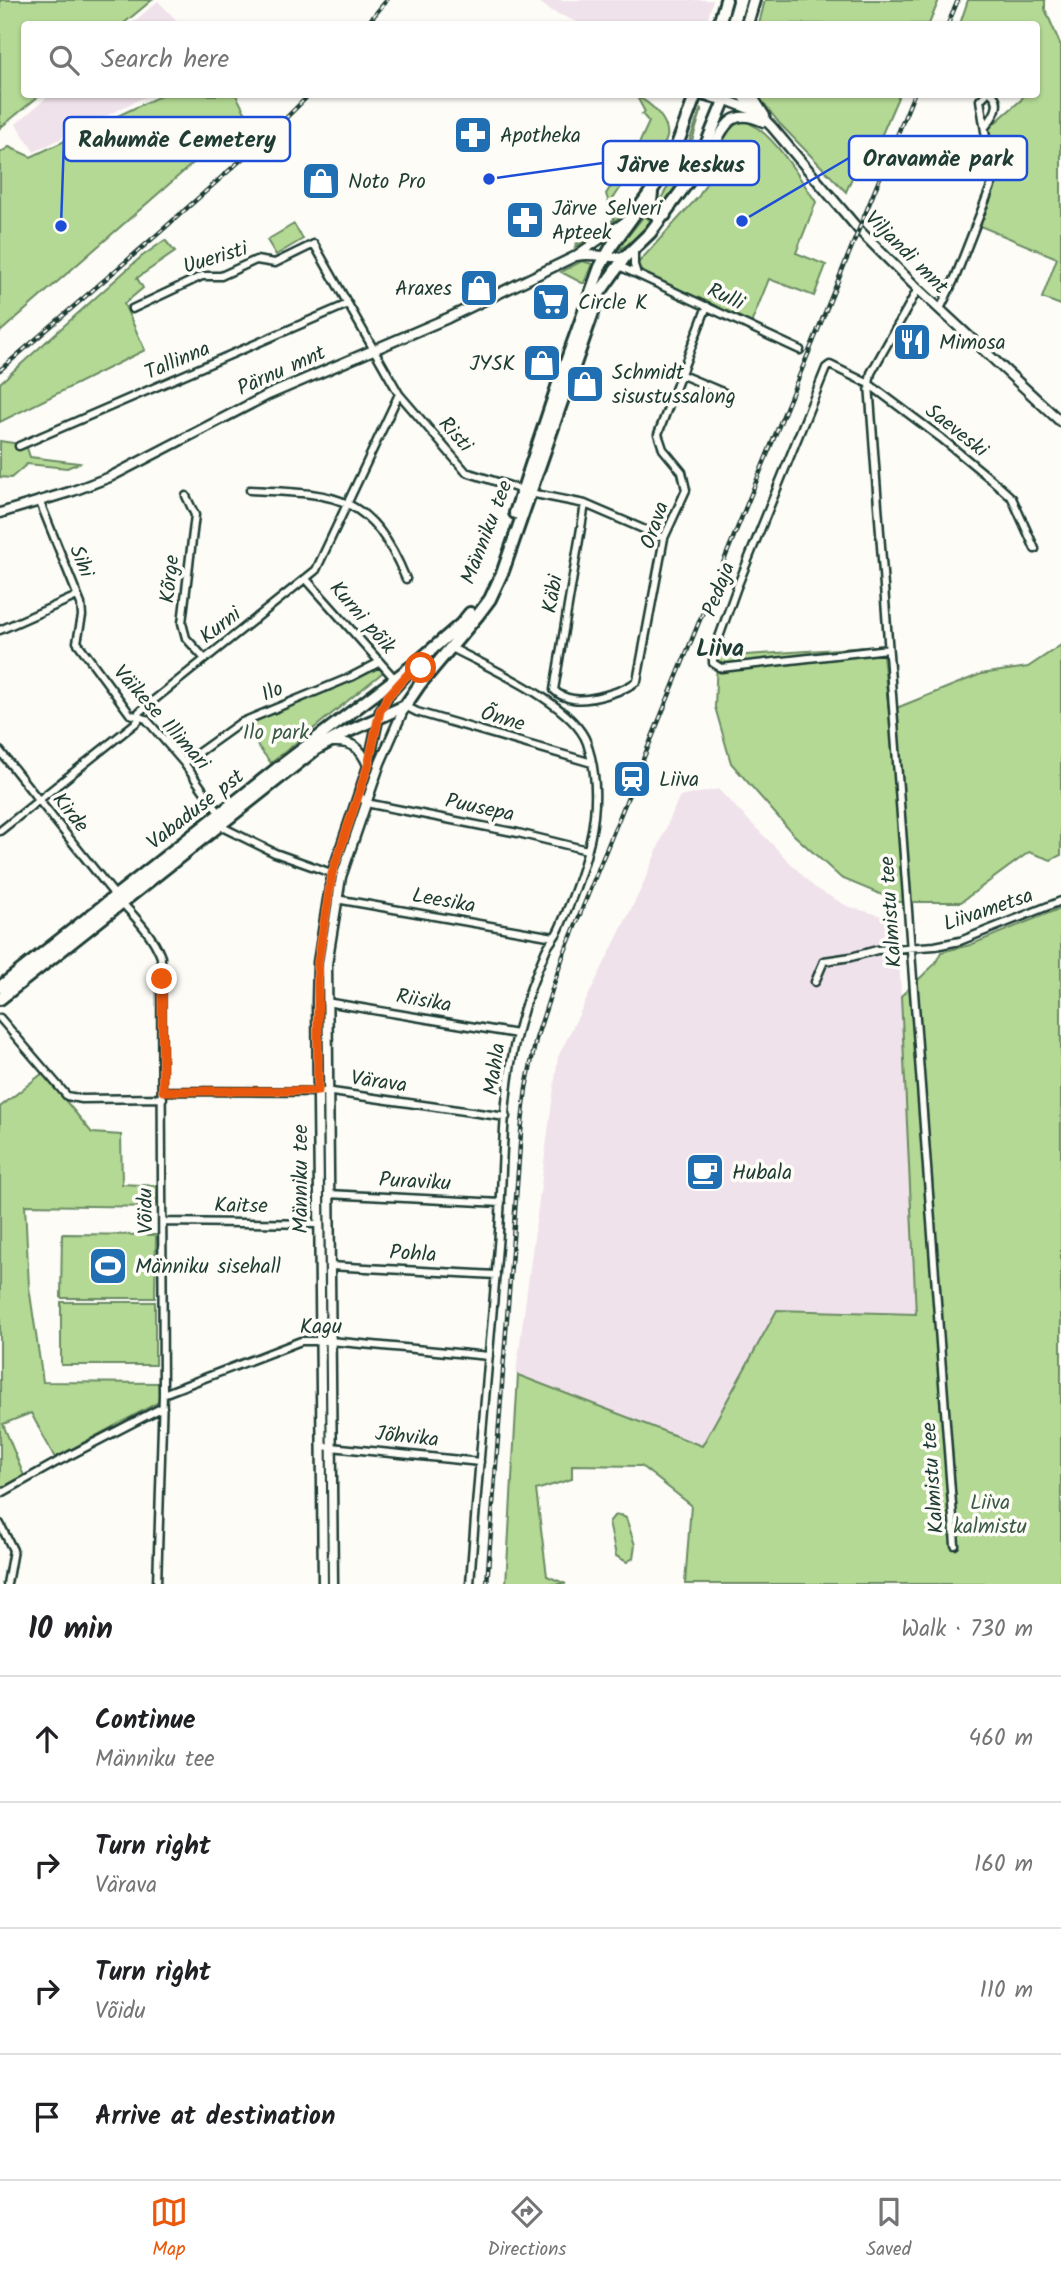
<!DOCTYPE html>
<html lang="en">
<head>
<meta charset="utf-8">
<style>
  body { margin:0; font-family:Kalam,sans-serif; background:#f2f2f2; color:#202124 }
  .stop { position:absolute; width:21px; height:21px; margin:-16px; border:5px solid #ea580c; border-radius:50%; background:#fff }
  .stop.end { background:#ea580c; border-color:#fff; box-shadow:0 2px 7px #0008 }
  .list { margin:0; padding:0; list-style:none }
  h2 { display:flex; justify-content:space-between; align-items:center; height:91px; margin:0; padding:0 28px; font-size:30px }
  h2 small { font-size:23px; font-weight:400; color:#757577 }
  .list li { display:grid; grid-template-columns:46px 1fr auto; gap:21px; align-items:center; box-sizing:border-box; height:126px; padding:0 28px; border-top:2px solid #e0e0e0 }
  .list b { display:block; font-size:26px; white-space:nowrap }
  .list p { margin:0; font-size:23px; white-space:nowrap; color:#757577 }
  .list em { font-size:23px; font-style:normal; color:#757577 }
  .icon { flex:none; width:38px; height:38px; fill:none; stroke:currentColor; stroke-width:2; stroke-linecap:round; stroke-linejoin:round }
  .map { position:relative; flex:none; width:1061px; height:1584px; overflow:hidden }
  .search { position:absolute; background:#fff; box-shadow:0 2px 5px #0004; left:21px; right:21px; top:21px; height:77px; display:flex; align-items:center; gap:18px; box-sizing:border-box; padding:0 24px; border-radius:7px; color:#757577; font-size:26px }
  .sheet { height:595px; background:#fff }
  nav { display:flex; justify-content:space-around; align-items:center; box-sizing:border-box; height:98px; border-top:2px solid #e0e0e0; background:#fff; font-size:19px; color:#757577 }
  nav a { display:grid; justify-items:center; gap:4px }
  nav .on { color:#ea580c }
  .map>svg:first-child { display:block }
  .built { fill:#f0e2ea }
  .green { fill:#b4d994; stroke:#6a8b64; stroke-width:2 }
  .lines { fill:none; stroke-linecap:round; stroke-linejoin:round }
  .street-casing { stroke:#1f3d34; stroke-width:11 }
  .secondary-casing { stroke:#1f3d34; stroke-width:13 }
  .highway-casing { stroke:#1f3d34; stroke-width:16 }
  .street { stroke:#fdfcf7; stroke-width:6 }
  .secondary { stroke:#fdfcf7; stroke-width:8 }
  .highway { stroke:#fdfcf7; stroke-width:10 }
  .rail-casing { stroke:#1f3d34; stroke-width:4.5 }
  .rail { stroke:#fdfcf7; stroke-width:2; stroke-dasharray:5; stroke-linecap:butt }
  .route { stroke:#ea580c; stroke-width:9 }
  .labels { text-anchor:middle; stroke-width:7; stroke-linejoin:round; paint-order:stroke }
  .poi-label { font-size:21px; fill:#1f3d34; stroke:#fdfcf7; text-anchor:start }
  .street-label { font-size:21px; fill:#1f3d34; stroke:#fdfcf7 }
  .park-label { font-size:21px; fill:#3d5c47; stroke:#fdfcf7 }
  .quarter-label { font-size:24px; font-weight:bold; fill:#1f3d34; stroke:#fdfcf7 }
  .leader { fill:none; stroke:#1d4ed8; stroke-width:2.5 }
  .callout-dot { fill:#1d4ed8; stroke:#fdfcf7; stroke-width:2.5 }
  .callout { fill:#fdfcf7; stroke:#1d4ed8; stroke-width:2.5 }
  .callout-label { font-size:23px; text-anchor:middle; font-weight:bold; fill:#1f3d34 }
</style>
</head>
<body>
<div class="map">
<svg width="1061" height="1584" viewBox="0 0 1061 1584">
  <rect width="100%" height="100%" fill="#fdfcf7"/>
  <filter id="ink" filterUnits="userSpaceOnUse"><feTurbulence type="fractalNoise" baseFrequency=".0143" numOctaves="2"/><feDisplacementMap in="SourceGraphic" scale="14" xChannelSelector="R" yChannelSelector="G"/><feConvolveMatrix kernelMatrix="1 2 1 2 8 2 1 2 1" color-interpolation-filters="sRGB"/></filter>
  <g filter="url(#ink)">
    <path class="built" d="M537 0H713L706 24H582L551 11Z
      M158 1 180 24H131Z
      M51 94H148V95L34 152 16 124Z
      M718 789 814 887 847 906 882 916 898 934 916 1315 777 1310 703 1446 518 1375 516 1373 558 1057 641 889 679 797Z"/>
    <path class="green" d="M0 0H152L123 24H24V94L40 95 0 128Z
      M765 0H939L929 24H759Z
      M968 0H1045V9L1061 46V305L1042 298 1057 258 980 226 997 182 989 128 1021 100 1024 95 1036 94V24H960Z
      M162 95H236L247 116 0 332V153L9 147 31 157Z
      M757 95H899L869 164 854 173 846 192 780 124Z
      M637 97C650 102 670 121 667 137 665 146 657 156 652 163L634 167 608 178 621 170 619 166 633 157 649 122 642 114 645 112Z
      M701 108V112L679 182 659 210 656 207 681 164Z
      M742 120C772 129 798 176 816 202L796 253 826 265 814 296 769 279 750 326 639 270 638 263 699 196 712 173 716 151 730 126Z
      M623 179 625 181 613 199 619 217 598 235 575 247 576 244 601 230 614 219 606 194 611 186Z
      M644 216 651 221 631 243 616 251Z
      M294 224 303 239 276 255 267 240Z
      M165 240 175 252 137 278 143 288 124 304 145 350 0 422V383L141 257Z
      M582 261 592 264 584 283H582L561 272Z
      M0 441 26 445 30 457 79 463 67 468 27 464 11 478 0 477Z
      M1061 645V855L1051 860 1029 852 961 902H899L841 878 793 834 731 763 715 707 717 657 882 646 889 711 981 674 1028 667Z
      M380 662 387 669 271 763 240 723Z
      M1061 908V1584H685L691 1505 641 1466 572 1465V1479L536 1490 547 1576 566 1584H506L518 1375 702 1446 777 1310 916 1314 901 996 935 964 941 952 970 945Z
      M43 1073 92 1133 121 1135 122 1184 158 1186 157 1207 25 1205 29 1287 43 1382 160 1383 159 1402 55 1458 31 1413 3 1424 24 1476 0 1489V1107Z
      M62 1234 156 1235 155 1298H61Z
      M61 1302H155V1365H61Z
      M620 1515 626 1518 635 1545 633 1558 627 1562 616 1556 609 1522 614 1516Z"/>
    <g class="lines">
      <defs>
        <path id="street" d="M986 126C993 117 1003 103 992 94
          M634 249V265L637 274
          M617 265 800 350
          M918 289 871 373 869 384 955 1545
          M132 309 202 276H221L256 260 275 263 314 244 399 394 466 472 535 494 585 504 664 538
          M940 309 955 278 993 181 980 100 986 94
          M682 375 725 393
          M19 446 348 304
          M250 490C335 494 370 492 406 579
          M186 496 195 515 182 623 186 638 205 659
          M39 500 81 604 82 616 77 642 130 714 146 719 184 763 220 814
          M585 504 554 690C559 695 566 698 573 699 589 702 625 691 637 681L664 538 686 490 682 472 663 449 658 434 707 306
          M306 579 394 678
          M0 630 77 596
          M450 647C487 667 573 703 587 743 608 805 585 870 560 927 557 935 550 942 546 950 535 975 525 1002 518 1030 500 1099 504 1174 498 1246 489 1359 478 1471 470 1584
          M888 649 721 668 713 663V654L737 587 826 368 830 365 869 384 941 438 992 480 1012 498 1035 549
          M405 706 417 712 592 763
          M0 751C36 797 73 843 110 889 128 911 151 930 161 957L163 1394 157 1584
          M184 763 240 723 351 677 380 662
          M359 794 365 802 371 804 518 833 587 850
          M221 824 224 828 275 853 334 874
          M0 831 138 721 139 712 316 570 399 394
          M336 899 554 937
          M815 982 824 961 851 957 877 950 935 946 960 941 1061 901
          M326 1002 517 1034
          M0 1018 67 1096 82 1099 163 1098
          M163 1091 332 1092 506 1117
          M328 1194 501 1203
          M163 1222 319 1224
          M329 1266 496 1275
          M163 1394 301 1341H330L489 1356
          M321 1446 480 1462
          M0 1494 57 1462 163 1407
          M0 1524 13 1550 7 1584"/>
        <path id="secondary" d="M740 94 772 127 859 230 918 289 1061 422
          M751 94 765 116
          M726 100 752 110
          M701 157 710 154C724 128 730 106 763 122
          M577 255 629 219
          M0 513 73 491 110 477 268 395 448 318 576 256C593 252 608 259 625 257
          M333 742C352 741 360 747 368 765
          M323 1584 317 1002 318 962 332 874 368 766 380 711 388 696 408 674 416 663 421 668V681
          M333 1584 327 964 341 877 380 763 405 706"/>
        <path id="highway" d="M719 24 726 0
          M747 24 754 0
          M701 94 726 100
          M652 193 650 210 657 215H665
          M515 513 557 387 600 267 613 244 662 176 677 145 696 94
          M0 987 279 767 416 663 461 624 470 613
          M0 999 316 749 347 732 405 706 420 684 478 615 490 599 503 571 600 292 625 257 650 233 688 182 701 157 727 94"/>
      </defs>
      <use href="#street" class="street-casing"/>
      <use href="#secondary" class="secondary-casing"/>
      <use href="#highway" class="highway-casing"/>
      <use href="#street" class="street"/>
      <use href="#secondary" class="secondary"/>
      <use href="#highway" class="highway"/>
      <defs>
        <path id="rail" d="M367 24 387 0
          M948 24 958 0
          M0 370 159 233 268 136 310 94
          M487 1584 521 1132 526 1088 536 1039 563 956 914 94"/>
      </defs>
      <use href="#rail" class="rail-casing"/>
      <use href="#rail" class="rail"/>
    </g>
  </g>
  <g class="lines" filter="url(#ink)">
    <path class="route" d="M162 979 163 1091H318V962L332 874 368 766 380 711 388 696 408 674 416 663 421 668"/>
  </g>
  <defs>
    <symbol id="pharmacy-square" viewBox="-11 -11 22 22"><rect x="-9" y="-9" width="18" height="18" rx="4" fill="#1f6fb2" stroke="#fdfcf7"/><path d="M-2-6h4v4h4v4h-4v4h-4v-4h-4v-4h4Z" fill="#fff"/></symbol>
    <symbol id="shop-square" viewBox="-11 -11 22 22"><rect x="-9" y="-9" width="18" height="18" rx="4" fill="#1f6fb2" stroke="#fdfcf7"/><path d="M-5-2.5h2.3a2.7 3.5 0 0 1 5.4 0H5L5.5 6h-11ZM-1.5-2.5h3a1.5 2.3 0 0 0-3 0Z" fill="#fff"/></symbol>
    <symbol id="supermarket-square" viewBox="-11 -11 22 22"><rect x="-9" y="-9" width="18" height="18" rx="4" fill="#1f6fb2" stroke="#fdfcf7"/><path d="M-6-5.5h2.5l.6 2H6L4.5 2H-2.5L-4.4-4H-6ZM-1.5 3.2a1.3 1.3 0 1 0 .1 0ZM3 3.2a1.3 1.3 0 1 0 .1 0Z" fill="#fff"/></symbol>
    <symbol id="restaurant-square" viewBox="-11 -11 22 22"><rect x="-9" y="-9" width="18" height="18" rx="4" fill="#1f6fb2" stroke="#fdfcf7"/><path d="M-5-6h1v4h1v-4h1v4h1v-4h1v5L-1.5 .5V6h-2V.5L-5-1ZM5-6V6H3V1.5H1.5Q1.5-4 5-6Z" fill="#fff"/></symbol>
    <symbol id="station-square" viewBox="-11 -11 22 22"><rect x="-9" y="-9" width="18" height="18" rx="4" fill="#1f6fb2" stroke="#fdfcf7"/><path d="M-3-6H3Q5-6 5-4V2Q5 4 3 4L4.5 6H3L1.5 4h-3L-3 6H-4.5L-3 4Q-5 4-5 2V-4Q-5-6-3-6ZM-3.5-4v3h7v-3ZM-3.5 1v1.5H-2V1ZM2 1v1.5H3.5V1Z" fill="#fff"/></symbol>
    <symbol id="cafe-square" viewBox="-11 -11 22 22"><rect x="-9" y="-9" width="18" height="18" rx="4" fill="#1f6fb2" stroke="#fdfcf7"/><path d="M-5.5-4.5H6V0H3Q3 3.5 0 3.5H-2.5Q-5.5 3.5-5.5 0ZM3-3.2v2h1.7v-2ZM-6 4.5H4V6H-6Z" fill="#fff"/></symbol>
    <symbol id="stadium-square" viewBox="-11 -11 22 22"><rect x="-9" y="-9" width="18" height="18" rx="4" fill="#1f6fb2" stroke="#fdfcf7"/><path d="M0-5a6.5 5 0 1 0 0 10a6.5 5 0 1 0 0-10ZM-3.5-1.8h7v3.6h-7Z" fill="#fff"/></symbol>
  </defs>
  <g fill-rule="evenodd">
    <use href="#pharmacy-square" x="451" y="113" width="44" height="44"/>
    <use href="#shop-square" x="299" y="159" width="44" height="44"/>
    <use href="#pharmacy-square" x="503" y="198" width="44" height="44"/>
    <use href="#shop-square" x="457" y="266" width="44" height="44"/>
    <use href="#supermarket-square" x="529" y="280" width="44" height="44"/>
    <use href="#restaurant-square" x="890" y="320" width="44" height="44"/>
    <use href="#shop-square" x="520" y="341" width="44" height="44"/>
    <use href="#shop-square" x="563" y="362" width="44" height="44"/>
    <use href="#station-square" x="610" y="757" width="44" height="44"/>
    <use href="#cafe-square" x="683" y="1150" width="44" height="44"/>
    <use href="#stadium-square" x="86" y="1244" width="44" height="44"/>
  </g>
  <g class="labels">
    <g class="poi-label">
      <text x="500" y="142">Apotheka</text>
      <text x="348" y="188">Noto Pro</text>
      <text x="552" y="215">Järve Selveri<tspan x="552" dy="24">Apteek</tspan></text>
      <text x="452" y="295" text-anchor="end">Araxes</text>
      <text x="578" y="309">Circle K</text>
      <text x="939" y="349">Mimosa</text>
      <text x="515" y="370" text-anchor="end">JYSK</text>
      <text x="612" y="379">Schmidt<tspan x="612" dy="24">sisustussalong</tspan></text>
      <text x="659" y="786">Liiva</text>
      <text x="732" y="1179">Hubala</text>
      <text x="135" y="1273">Männiku sisehall</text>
    </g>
    <g class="street-label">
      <text transform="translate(907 252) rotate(45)" y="7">Viljandi mnt</text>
      <text transform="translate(215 257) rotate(-17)" y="7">Uueristi</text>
      <text transform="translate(726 296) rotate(25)" y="7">Rulli</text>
      <text transform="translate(177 360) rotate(-23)" y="7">Tallinna</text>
      <text transform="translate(281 370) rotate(-24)" y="7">Pärnu mnt</text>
      <text transform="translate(957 430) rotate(38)" y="7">Saeveski</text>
      <text transform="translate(456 434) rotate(48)" y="7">Risti</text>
      <text transform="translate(654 525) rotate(-71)" y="7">Orava</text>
      <text transform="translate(486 532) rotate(-69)" y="7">Männiku tee</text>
      <text transform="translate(82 561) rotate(68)" y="7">Sihi</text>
      <text transform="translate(169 579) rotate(-84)" y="7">Kõrge</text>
      <text transform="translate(718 589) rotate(-69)" y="7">Pedaja</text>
      <text transform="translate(552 594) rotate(-80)" y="7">Käbi</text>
      <text transform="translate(363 617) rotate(49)" y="7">Kurni põik</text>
      <text transform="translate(220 625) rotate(-38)" y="7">Kurni</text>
      <text transform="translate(272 691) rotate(-23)" y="7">Ilo</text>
      <text transform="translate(162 717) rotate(48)" y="7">Väikese Illimari</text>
      <text transform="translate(503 718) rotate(16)" y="7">Õnne</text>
      <text transform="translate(480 807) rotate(12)" y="7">Puusepa</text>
      <text transform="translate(195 809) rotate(-38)" y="7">Vabaduse pst</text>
      <text transform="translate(71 812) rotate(51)" y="7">Kirde</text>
      <text transform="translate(444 900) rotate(10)" y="7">Leesika</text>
      <text transform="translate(988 909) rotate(-19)" y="7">Liivametsa</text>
      <text transform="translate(890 912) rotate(-94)" y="7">Kalmistu tee</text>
      <text transform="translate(424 1000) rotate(10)" y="7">Riisika</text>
      <text transform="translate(494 1069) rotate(-82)" y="7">Mahla</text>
      <text transform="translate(379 1081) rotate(8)" y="7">Värava</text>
      <text transform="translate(300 1179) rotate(-90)" y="7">Männiku tee</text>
      <text transform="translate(415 1181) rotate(3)" y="7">Puraviku</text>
      <text transform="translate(241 1205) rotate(1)" y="7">Kaitse</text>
      <text transform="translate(145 1211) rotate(-91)" y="7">Võidu</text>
      <text transform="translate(413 1253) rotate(3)" y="7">Pohla</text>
      <text x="321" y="1333">Kagu</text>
      <text transform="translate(407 1436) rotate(6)" y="7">Jõhvika</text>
      <text transform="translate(932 1478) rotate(-94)" y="7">Kalmistu tee</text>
    </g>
    <g class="park-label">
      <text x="276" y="739">Ilo park</text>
      <text x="990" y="1509">Liiva<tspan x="990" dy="24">kalmistu</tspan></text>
    </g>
    <g class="quarter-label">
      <text x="720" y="656">Liiva</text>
    </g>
  </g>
  <path class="leader" d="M61 226L64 139M742 221L849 158M489 179L603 163"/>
  <g class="callout-dot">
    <circle cx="61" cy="226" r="7"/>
    <circle cx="742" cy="221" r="7"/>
    <circle cx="489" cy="179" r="7"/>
  </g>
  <g class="callout">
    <rect x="64" y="117" width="226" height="44" rx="7"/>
    <rect x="849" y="136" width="178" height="44" rx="7"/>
    <rect x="603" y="141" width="156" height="44" rx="7"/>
  </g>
  <g class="callout-label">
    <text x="177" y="147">Rahumäe Cemetery</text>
    <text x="938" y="166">Oravamäe park</text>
    <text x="681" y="172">Järve keskus</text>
  </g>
</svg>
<div class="stop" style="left:421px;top:668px"></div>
<div class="stop end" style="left:162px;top:979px"></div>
<div class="search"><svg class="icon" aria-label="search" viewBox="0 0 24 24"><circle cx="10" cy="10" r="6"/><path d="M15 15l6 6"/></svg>Search here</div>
</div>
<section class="sheet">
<h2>10 min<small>Walk · 730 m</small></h2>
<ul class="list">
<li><svg class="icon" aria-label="ahead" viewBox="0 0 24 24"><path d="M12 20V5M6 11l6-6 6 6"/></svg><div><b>Continue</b><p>Männiku tee</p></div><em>460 m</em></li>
<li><svg class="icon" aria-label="right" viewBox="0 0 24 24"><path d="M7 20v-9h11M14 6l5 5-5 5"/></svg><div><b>Turn right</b><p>Värava</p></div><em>160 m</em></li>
<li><svg class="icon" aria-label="right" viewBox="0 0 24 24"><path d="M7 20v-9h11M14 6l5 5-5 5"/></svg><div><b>Turn right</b><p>Võidu</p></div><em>110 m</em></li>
<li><svg class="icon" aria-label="arrive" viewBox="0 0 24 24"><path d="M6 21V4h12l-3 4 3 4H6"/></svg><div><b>Arrive at destination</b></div></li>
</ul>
</section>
<nav>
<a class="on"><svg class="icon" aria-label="map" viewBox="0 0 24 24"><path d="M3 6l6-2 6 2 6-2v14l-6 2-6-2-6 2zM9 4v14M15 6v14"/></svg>Map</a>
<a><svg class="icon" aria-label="directions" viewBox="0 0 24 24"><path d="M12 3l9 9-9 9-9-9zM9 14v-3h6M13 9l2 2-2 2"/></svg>Directions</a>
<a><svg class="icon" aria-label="saved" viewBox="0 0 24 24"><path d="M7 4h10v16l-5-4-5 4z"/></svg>Saved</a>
</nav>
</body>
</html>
